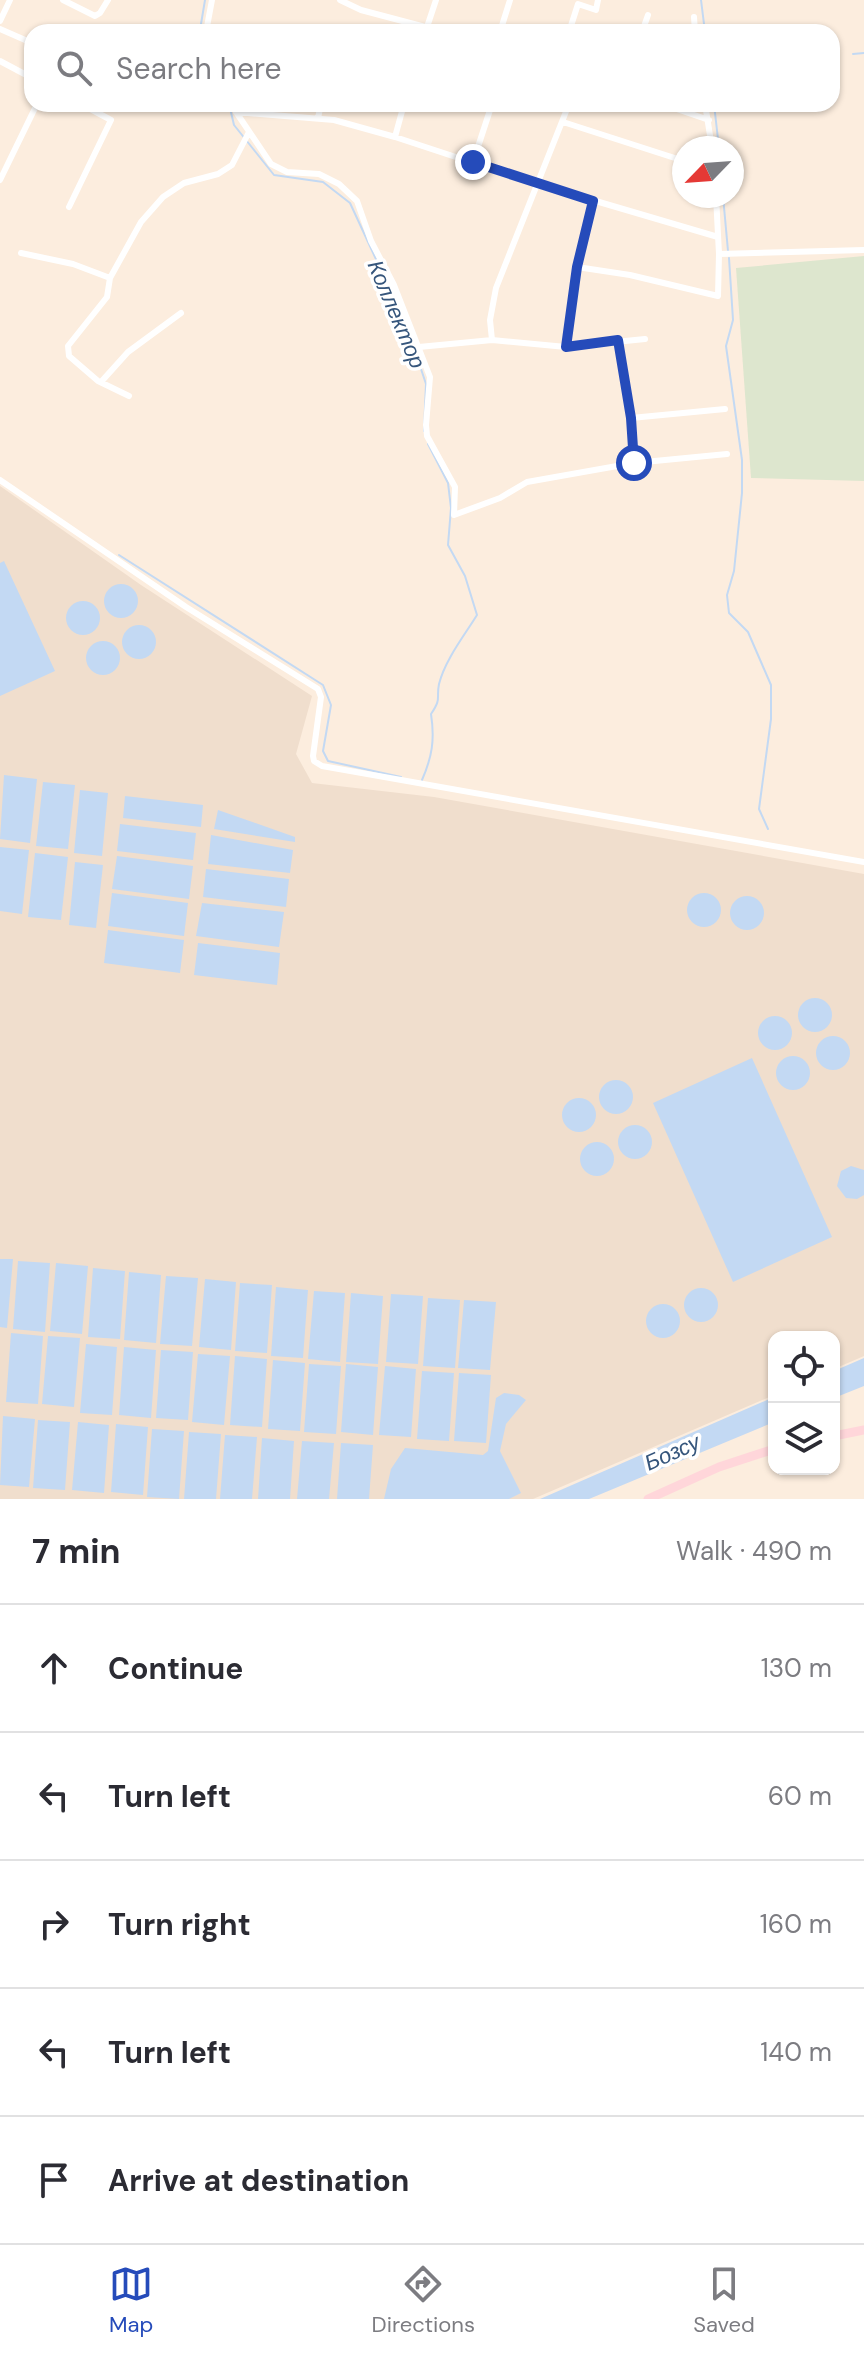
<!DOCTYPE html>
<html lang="en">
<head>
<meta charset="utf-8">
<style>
  body { margin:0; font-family:"DM Sans",sans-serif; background:#f2f2f3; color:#2b2b33 }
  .controls { position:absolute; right:24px; bottom:24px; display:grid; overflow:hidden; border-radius:16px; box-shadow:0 2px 6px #0004 }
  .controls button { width:72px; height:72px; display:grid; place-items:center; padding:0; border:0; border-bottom:2px solid #e1e1e2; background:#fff; color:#2b2b33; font:40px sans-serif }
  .compass { position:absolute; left:672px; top:136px; width:72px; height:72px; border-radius:50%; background:#fff; box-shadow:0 2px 6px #0004; rotate:245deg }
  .stop { position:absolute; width:24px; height:24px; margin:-18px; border:6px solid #254bba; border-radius:50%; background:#fff }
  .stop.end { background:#254bba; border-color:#fff; box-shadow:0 2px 8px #0008 }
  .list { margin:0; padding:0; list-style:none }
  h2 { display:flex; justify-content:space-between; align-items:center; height:104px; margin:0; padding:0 32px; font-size:34px }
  h2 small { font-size:26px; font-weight:400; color:#7c7c81 }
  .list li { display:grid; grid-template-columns:52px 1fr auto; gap:24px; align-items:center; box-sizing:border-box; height:128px; padding:0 32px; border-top:2px solid #e1e1e2 }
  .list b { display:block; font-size:30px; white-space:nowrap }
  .list em { font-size:26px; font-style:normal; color:#7c7c81 }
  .icon { flex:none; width:44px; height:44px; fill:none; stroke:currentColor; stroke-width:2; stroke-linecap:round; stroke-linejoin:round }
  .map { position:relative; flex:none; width:864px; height:1499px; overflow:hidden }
  .search { position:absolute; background:#fff; box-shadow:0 2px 6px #0004; left:24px; right:24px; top:24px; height:88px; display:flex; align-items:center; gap:20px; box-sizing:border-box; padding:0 28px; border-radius:24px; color:#7c7c81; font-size:30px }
  .sheet { height:744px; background:#fff }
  nav { display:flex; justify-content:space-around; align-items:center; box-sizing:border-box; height:112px; border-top:2px solid #e1e1e2; background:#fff; font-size:22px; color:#7c7c81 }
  nav a { display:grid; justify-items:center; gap:4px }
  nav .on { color:#254bba }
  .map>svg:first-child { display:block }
  .industrial { fill:#f0decd }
  .green { fill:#dde6ce }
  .water { fill:#c3d9f3 }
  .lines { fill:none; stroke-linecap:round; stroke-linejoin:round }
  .stream { stroke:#c3d9f3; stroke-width:2 }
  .minor { stroke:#fff; stroke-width:6 }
  .secondary { stroke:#ffd6da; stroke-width:9 }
  .route { stroke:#254bba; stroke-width:10 }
  .labels { text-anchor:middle; stroke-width:7; stroke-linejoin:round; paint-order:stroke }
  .water-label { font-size:22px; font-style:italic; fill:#36567c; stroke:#fff }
</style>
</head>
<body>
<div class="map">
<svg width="864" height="1499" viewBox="0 0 864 1499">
  <rect width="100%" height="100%" fill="#fcedde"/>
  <path class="industrial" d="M0 486 141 585 312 696 296 754 312 783 434 797 864 874V1356L834 1369V1337H774V1395L533 1499H0Z"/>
  <path class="green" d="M864 256V481L751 478 736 268Z"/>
  <path class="water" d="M4 561 55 671 0 696V563Z
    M104 601a17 17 0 1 1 34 0a17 17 0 1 1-34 0Z
    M66 618a17 17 0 1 1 34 0a17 17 0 1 1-34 0Z
    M122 642a17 17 0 1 1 34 0a17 17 0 1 1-34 0Z
    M86 658a17 17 0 1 1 34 0a17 17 0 1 1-34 0Z
    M4 775 37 779 30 843 0 839Z
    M43 782 75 785 68 849 36 846Z
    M80 790 108 793 102 856 74 853Z
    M125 796 203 805 201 827 123 818Z
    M218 810 295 837V842L214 829Z
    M120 824 196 833 193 860 117 851Z
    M211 835 293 850 290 873 208 864Z
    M0 847 29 850 22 914 0 911Z
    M35 853 68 857 61 920 28 917Z
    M117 856 193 866 189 899 112 889Z
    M75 862 103 865 96 928 69 925Z
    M206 869 289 879 286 907 203 897Z
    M112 893 188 903 184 936 108 926Z
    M687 910a17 17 0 1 1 34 0a17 17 0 1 1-34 0Z
    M730 913a17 17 0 1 1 34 0a17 17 0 1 1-34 0Z
    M202 903 284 912 279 947 196 936Z
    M108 930 184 940 180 973 104 963Z
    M198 943 280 953 277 985 194 975Z
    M798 1015a17 17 0 1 1 34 0a17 17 0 1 1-34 0Z
    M758 1033a17 17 0 1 1 34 0a17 17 0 1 1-34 0Z
    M816 1053a17 17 0 1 1 34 0a17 17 0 1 1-34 0Z
    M776 1073a17 17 0 1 1 34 0a17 17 0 1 1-34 0Z
    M752 1058 832 1237 733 1282 653 1103Z
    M599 1097a17 17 0 1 1 34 0a17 17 0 1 1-34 0Z
    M562 1115a17 17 0 1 1 34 0a17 17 0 1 1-34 0Z
    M618 1142a17 17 0 1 1 34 0a17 17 0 1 1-34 0Z
    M580 1159a17 17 0 1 1 34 0a17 17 0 1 1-34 0Z
    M851 1166 864 1170V1195L857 1199 846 1198 837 1186 841 1171Z
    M0 1259H13L7 1328 0 1327Z
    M18 1261 50 1263 45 1332 13 1329Z
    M56 1263 88 1266 82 1334 50 1331Z
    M93 1268 125 1271 120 1339 88 1337Z
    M129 1272 161 1275 156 1343 124 1340Z
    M166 1276 198 1278 192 1346 160 1344Z
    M205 1279 236 1282 231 1350 199 1347Z
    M240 1283 272 1285 267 1353 235 1351Z
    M276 1287 308 1290 303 1358 271 1356Z
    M684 1305a17 17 0 1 1 34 0a17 17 0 1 1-34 0Z
    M314 1291 345 1293 340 1362 308 1359Z
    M351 1293 383 1296 378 1364 346 1362Z
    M391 1294 423 1296 418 1364 386 1362Z
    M428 1298 460 1300 455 1368 423 1366Z
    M464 1300 496 1302 490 1370 458 1368Z
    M646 1321a17 17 0 1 1 34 0a17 17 0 1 1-34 0Z
    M11 1333 43 1336 38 1404 6 1402Z
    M48 1336 80 1338 74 1407 42 1404Z
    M86 1344 117 1347 112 1415 80 1413Z
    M124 1347 156 1350 151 1418 119 1415Z
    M161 1350 193 1352 188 1420 156 1418Z
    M198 1354 230 1356 224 1425 192 1422Z
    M235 1356 267 1359 262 1427 230 1425Z
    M864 1358V1386L834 1398V1371Z
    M273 1360 305 1363 300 1431 268 1429Z
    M309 1364 341 1366 336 1434 304 1432Z
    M346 1364 378 1367 373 1435 341 1432Z
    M385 1366 416 1369 411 1437 379 1435Z
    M422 1371 454 1373 449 1441 417 1439Z
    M459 1373 491 1375 486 1443 454 1441Z
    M504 1393 519 1395 526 1400 506 1424 500 1451 521 1493 509 1499H384L391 1469 405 1448 483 1455 488 1451 496 1398Z
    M774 1397V1422L589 1499H540Z
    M3 1416 35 1419 29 1487 0 1485Z
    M38 1420 70 1422 65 1490 33 1488Z
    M78 1422 109 1425 104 1493 72 1490Z
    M116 1424 148 1427 143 1495 111 1492Z
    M152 1429 184 1431 179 1499 147 1497Z
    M189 1432 221 1434 216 1499H184Z
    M225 1435 257 1437 252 1499H220Z
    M262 1438 294 1441 290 1499H258Z
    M302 1441 334 1443 329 1499H297Z
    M341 1443 373 1445 369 1499H337Z"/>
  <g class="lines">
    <path class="stream" d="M701 0 705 32
      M203 31 201 24 205 0
      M853 54 864 53
      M229 104 234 125 274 175 323 182 350 203 387 283 395 312 415 351 426 384 424 431
      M714 104 719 148
      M723 196 728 251
      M729 258 733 320 726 346 742 460V493L734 571 727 595 729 613 748 632 771 685V719L759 809 768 829
      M119 555 323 685 331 705 323 751 328 761 401 777
      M422 780C432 757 435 740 431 714 442 698 436 699 439 684 445 660 464 636 477 615L465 576 448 545 451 508 448 483 428 444"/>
    <path class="minor" d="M63 0 95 16 100 13 108 0
      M340 0 361 10 444 32
      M694 17 695 32
      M0 21 10 0
      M427 27 436 0
      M0 29 32 43
      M206 32 212 0
      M500 32 510 0
      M569 32 578 4 596 10 598 0
      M642 32 648 15
      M0 61 32 78
      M233 104 236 112 271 164 287 172 319 174 339 184 357 201 371 241 394 285 430 377 426 425 427 436 455 487 454 515 500 498 527 482 634 463 727 454
      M662 104 709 120
      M705 104 712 148
      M236 112 334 120 395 137 538 184 718 237
      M318 118 321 104
      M563 122 684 161
      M395 137 404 104
      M473 162 492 104
      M0 180 37 104
      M69 207 111 120 81 104
      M21 253 73 264 110 278
      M719 254 864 250
      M577 267 630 275 718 296 719 254 716 196
      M492 340 490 320 496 288 569 104
      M618 340 631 418 634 463
      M419 347 492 340 566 347 645 339
      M566 347 577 267 593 201
      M101 382 128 352 181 313
      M129 396 98 381 69 356 68 346 107 297 110 278 141 222 163 197 184 183 218 174 232 165 249 132
      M631 418 725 409
      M0 480 186 607 318 689 321 697 313 756 314 761 322 766 864 862"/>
    <path class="secondary" d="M834 1436 864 1430
      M648 1499 719 1467 774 1449"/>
  </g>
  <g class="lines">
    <path class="route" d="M473 162 593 201 577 267 566 347 618 340 631 418 634 463"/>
  </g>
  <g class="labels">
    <g class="water-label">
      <text transform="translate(397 314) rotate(67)" y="8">Коллектор</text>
      <text transform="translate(672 1452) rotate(-24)" y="8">Бозсу</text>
    </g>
  </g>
</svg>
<div class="controls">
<button><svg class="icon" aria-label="locate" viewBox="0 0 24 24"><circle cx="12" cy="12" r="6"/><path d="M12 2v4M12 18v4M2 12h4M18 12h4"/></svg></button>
<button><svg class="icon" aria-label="layers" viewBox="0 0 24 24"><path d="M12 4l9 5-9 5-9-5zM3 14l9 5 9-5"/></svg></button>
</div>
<svg class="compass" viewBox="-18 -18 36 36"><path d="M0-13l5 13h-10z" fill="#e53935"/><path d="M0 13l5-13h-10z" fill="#7c7c81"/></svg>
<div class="stop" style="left:634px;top:463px"></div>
<div class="stop end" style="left:473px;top:162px"></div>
<div class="search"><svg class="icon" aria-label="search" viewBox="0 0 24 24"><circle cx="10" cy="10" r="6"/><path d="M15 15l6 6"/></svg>Search here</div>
</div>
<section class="sheet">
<h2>7 min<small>Walk · 490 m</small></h2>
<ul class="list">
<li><svg class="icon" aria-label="ahead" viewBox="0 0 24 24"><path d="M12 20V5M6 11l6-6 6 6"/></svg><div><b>Continue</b></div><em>130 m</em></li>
<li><svg class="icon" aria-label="left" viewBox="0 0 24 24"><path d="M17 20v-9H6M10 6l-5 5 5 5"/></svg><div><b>Turn left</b></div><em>60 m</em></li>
<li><svg class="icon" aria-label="right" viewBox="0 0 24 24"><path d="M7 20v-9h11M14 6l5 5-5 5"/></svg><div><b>Turn right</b></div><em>160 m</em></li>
<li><svg class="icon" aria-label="left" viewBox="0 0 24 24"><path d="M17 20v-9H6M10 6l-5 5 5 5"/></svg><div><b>Turn left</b></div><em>140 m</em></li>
<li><svg class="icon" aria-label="arrive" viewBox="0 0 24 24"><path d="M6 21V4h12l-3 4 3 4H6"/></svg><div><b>Arrive at destination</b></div></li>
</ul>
</section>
<nav>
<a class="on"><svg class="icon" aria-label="map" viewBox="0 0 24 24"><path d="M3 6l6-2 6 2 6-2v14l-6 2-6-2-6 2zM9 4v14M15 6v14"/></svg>Map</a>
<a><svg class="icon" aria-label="directions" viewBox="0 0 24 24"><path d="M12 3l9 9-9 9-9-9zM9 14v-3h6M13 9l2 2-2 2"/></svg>Directions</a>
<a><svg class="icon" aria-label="saved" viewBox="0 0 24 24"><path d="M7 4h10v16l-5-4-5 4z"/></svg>Saved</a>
</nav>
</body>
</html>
